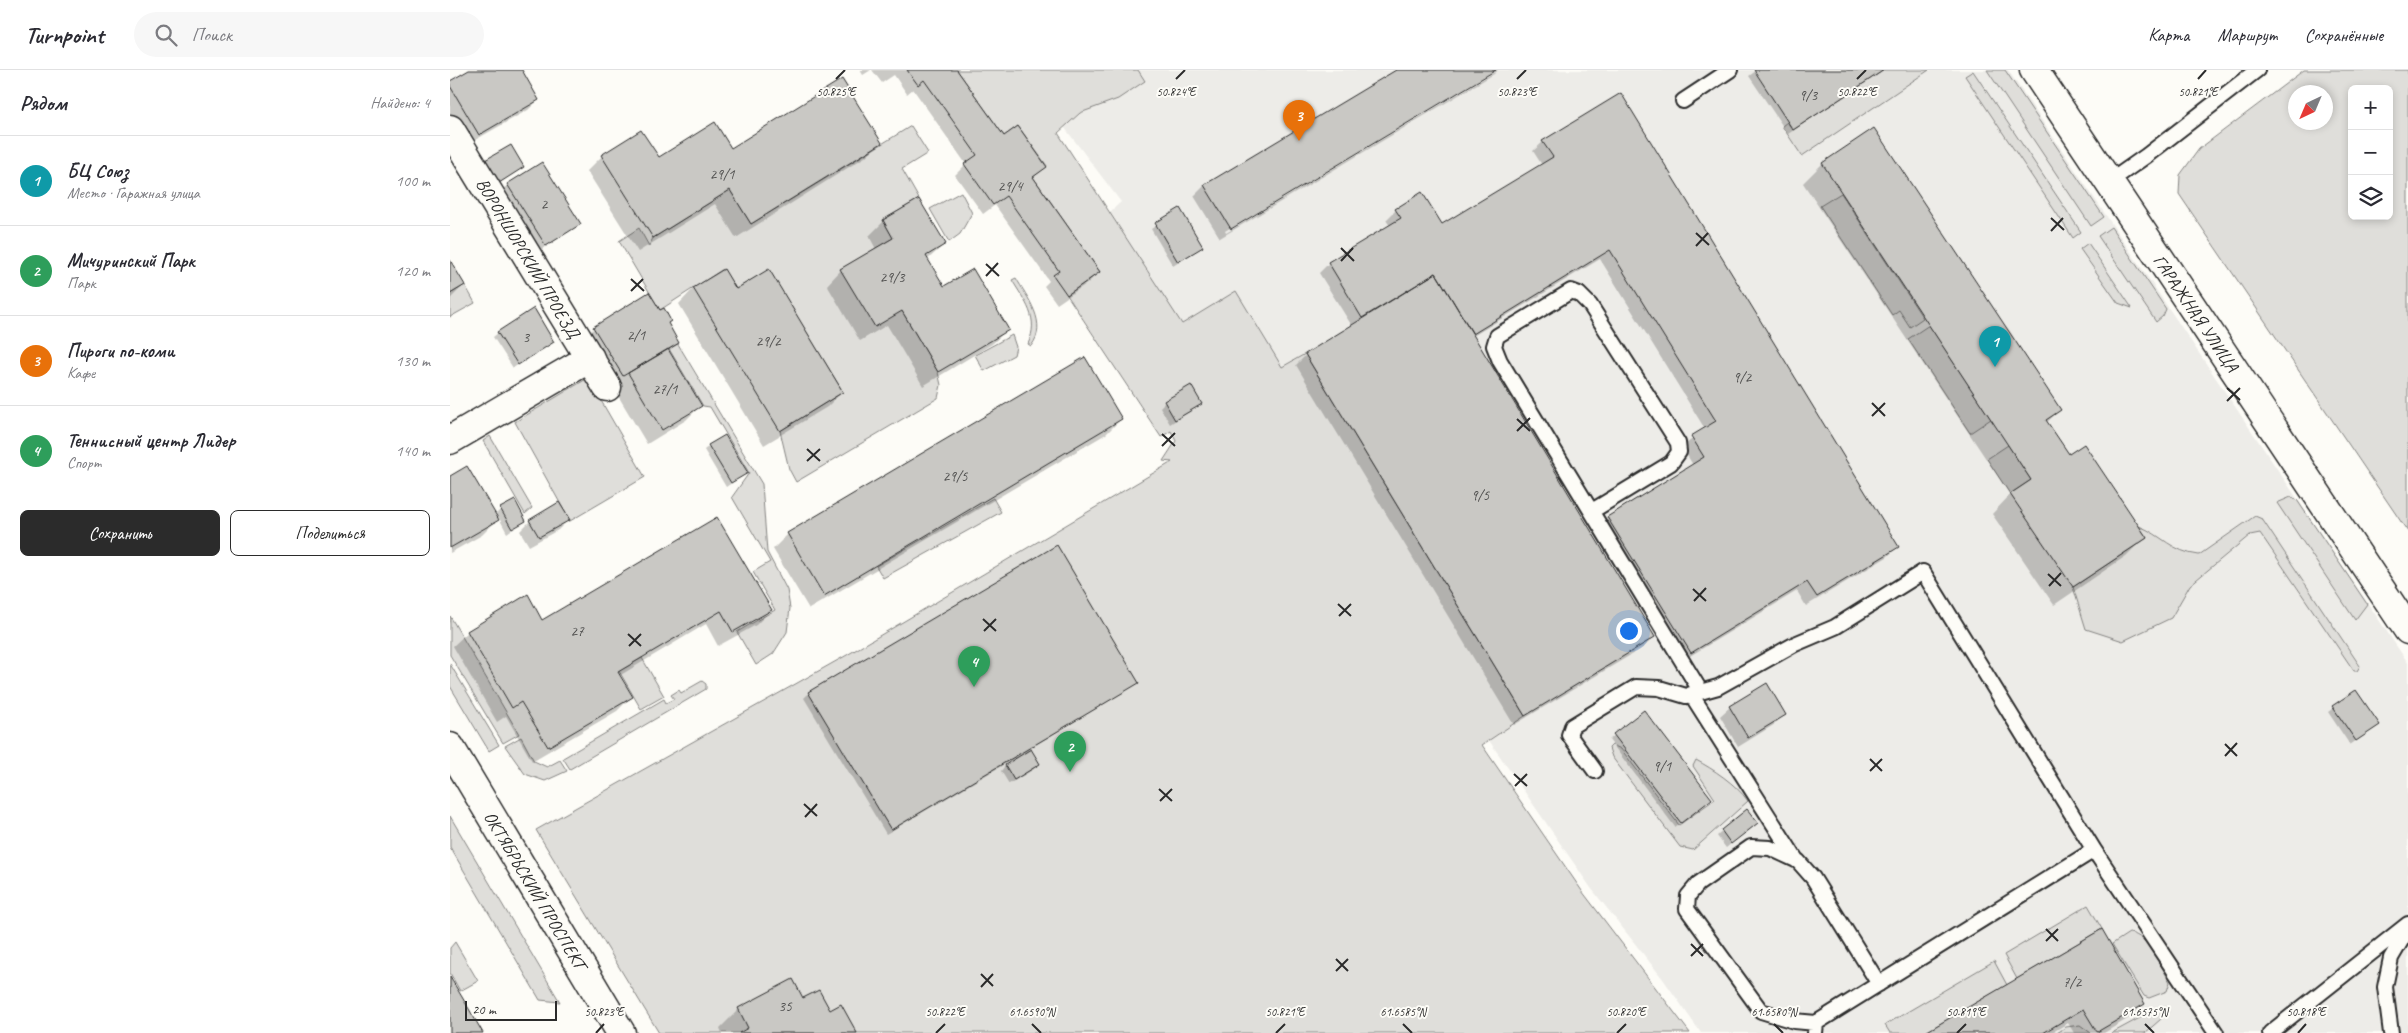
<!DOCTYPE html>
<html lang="ru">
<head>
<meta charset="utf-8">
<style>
  body { margin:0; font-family:Caveat,sans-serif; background:#f7f7f7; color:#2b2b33 }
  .controls { position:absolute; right:15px; top:15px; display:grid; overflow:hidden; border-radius:8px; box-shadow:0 2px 8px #0003 }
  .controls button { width:45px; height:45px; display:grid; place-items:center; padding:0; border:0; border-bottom:1px solid #e1e1e2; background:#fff; color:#2b2b33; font:25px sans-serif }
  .compass { position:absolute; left:1838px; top:15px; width:45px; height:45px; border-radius:50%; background:#fff; box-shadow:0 2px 8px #0003; rotate:224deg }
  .scale { position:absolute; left:15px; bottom:12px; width:92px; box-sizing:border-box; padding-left:5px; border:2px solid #2b2b2b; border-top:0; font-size:14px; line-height:18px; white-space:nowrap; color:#2b2b2b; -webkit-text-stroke:4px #fdfcf7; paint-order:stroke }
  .you { position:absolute; left:1178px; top:560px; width:18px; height:18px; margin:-12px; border:4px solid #fff; border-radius:50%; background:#1a73e8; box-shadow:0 0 0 8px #1a73e833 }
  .badge { display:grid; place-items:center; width:32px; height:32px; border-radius:50%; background:#2b2b2b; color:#fff; font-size:16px; font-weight:700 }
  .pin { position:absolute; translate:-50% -41px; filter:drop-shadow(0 1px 2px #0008) }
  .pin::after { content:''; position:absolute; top:26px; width:18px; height:15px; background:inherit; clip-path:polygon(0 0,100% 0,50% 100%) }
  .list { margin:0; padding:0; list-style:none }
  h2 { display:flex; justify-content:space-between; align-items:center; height:65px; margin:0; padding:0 20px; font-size:21px }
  h2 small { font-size:16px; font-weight:400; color:#7c7c81 }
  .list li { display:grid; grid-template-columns:32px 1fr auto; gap:15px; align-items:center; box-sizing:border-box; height:90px; padding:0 20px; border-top:1px solid #e1e1e2 }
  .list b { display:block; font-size:19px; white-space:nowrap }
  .list p { margin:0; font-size:16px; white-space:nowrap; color:#7c7c81 }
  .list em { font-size:16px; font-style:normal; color:#7c7c81 }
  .actions { display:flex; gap:10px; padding:15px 20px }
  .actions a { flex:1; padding:11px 0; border:1px solid #2b2b2b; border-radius:8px; text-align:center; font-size:18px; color:#2b2b2b }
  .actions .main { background:#2b2b2b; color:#fff }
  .icon { flex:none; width:28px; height:28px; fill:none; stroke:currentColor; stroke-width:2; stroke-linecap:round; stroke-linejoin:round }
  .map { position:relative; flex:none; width:1958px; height:963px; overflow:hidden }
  header { display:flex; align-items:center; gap:30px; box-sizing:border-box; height:70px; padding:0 25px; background:#fff; border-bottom:1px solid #e1e1e2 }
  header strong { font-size:24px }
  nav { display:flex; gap:28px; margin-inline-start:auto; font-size:18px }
  .search { width:350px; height:45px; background:#f7f7f7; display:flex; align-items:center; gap:12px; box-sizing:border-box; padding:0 18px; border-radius:28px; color:#7c7c81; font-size:19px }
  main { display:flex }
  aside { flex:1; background:#fff }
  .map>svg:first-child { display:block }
  .built { fill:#edece8 }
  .green { fill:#dfdeda; stroke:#858482; fill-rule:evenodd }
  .shadow { fill:#0003 }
  .building { fill:#c9c8c4; stroke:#2b2b2b }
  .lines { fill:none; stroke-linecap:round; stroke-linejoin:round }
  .service-casing { stroke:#2b2b2b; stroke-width:18 }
  .minor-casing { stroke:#2b2b2b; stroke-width:31 }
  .tertiary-casing { stroke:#2b2b2b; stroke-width:31 }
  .primary-casing { stroke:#2b2b2b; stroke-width:31 }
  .service { stroke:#fdfcf7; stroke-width:14 }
  .minor { stroke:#fdfcf7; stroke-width:28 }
  .tertiary { stroke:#fdfcf7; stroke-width:28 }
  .primary { stroke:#fdfcf7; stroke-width:28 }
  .ticks { fill:none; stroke:#2b2b2b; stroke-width:2 }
  .labels { text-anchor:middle; stroke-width:4; stroke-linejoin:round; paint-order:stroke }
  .number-label { font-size:15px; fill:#525251 }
  .street-label { font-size:18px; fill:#2b2b2b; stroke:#fdfcf7 }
  .ticks-label { font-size:12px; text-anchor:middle; fill:#2b2b2b; stroke:#fdfcf7; stroke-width:4; stroke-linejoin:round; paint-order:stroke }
</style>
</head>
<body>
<header>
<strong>Turnpoint</strong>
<div class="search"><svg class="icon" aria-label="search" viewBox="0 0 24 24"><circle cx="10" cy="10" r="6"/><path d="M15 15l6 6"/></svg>Поиск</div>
<nav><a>Карта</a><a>Маршрут</a><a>Сохранённые</a></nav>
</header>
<main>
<aside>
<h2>Рядом<small>Найдено: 4</small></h2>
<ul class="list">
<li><span class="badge" style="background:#0f9aa8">1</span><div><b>БЦ Союз</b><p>Место · Гаражная улица</p></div><em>100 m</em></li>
<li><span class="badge" style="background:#2e9e5b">2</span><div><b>Мичуринский Парк</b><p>Парк</p></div><em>120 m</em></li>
<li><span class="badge" style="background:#e8710a">3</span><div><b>Пироги по-коми</b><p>Кафе</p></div><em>130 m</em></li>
<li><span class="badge" style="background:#2e9e5b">4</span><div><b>Теннисный центр Лидер</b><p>Спорт</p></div><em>140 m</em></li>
</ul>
<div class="actions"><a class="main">Сохранить</a><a>Поделиться</a></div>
</aside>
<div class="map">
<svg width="1958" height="963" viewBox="0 0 1958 963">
  <rect width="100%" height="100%" fill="#fdfcf7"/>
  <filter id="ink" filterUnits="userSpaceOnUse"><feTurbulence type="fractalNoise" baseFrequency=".02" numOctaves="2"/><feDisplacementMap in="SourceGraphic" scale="10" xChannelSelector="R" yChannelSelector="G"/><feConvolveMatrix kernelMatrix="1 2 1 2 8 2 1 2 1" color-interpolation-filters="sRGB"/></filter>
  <g filter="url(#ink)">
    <path class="built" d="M571 0H1558L1958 593V963H1251L1213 909 1141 818 924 504 778 336 653 148 671 132Z"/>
    <path class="green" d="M507 0H688L695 11 668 29 630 43 608 63 732 254 786 221 832 297 855 284 1075 646 1032 675 1132 821 1240 963H209L86 760 397 585 722 392 713 391 726 371 721 361 711 367 617 225 650 202 583 107 597 96 568 56 554 66Z
      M1434 0H1479L1352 86 1332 56 1337 52 1343 60Z
      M1537 0H1555L1654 147 1641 156Z
      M1854 0H1958V462L1729 124 1730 105 1749 79ZM1902 19H1939V146H1902ZM1876 22V52H1846V22Z
      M1523 1 1631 162 1623 168 1515 6Z
      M461 56 478 83 452 99 469 129 433 150 443 168 391 199 452 241 488 302 491 315 488 328 346 412 339 399 330 361 393 322 319 200 286 219 273 199 210 240 169 171 189 158 199 176 203 168 280 120 301 154Z
      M511 122 522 143 510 164 499 172 480 139Z
      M1391 123 1473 248 1460 257 1449 240 1442 245 1370 136Z
      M1661 157 1716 239 1713 246 1706 252 1648 166Z
      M1638 173 1682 238 1668 233 1630 179Z
      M566 208C577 227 599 254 581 276L578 274C590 248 575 232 562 210Z
      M15 215 25 233 0 247V224Z
      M1479 255 1541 349 1520 363 1458 269Z
      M562 265 566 277 564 285 534 301 525 285Z
      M228 274 312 414 317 482 337 520 340 538 337 562 323 584 306 595 287 562 325 540 303 502 320 492 282 427 299 403 260 337 253 336 219 279Z
      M138 308 195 407 120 451 65 352Z
      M40 366 82 438 75 444 33 371Z
      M1558 375 1581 410 1560 424 1537 389Z
      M1841 427 1847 430 1917 534 1905 550 1827 433Z
      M543 428 551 442 433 508 426 496Z
      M1805 446 1812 449 1910 596 1907 601H1904L1810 463 1800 465 1740 515 1721 548 1673 571 1636 559 1623 517 1697 468 1689 456C1712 465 1722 482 1749 485Z
      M0 546 69 664 53 673 0 585Z
      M192 588 214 626 191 639 169 601Z
      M0 594 49 675 39 681 0 616Z
      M252 611 256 614V619L120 699 113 688 214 629 216 633 224 629 221 625 229 620 231 623Z
      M71 667 84 691 97 697 110 690 117 701 95 711 75 704 55 676Z
      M1162 675 1171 679 1229 755 1265 729 1243 696 1246 690C1263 699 1286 714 1298 731L1243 780 1230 777 1162 687 1159 678Z
      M0 746 110 932 90 930 0 777Z
      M1638 835 1652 859 1567 909 1554 885Z
      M1679 863C1699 865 1711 897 1720 912L1717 921 1699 928 1694 926 1662 874Z
      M5 872 28 911 10 921 0 903V878Z
      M1544 891 1557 915 1474 963H1440L1435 955Z
      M1716 937 1719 942 1695 963H1662L1708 938Z
      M1630 955 1641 963H1607L1616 957Z"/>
    <path class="shadow" d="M22 0H70L88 30 78 40 18 74 0 43V13Z
      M410 0H421L413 5Z
      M422 0H505L553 68 596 96 582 109 648 202 639 212 607 234 594 216 599 211 545 135 533 144 505 105 516 94 463 19 457 24 444 5 432 13Z
      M947 0H1043L775 161 776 163 1045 2V0H1048L1044 4 770 168 744 126 754 116Z
      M1307 0H1434L1338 64 1299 6Z
      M1423 59 1610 340 1596 353 1618 386 1695 467 1676 486 1604 535 1542 444 1560 425 1353 113 1372 94Z
      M191 61 208 89 280 80 430 73 415 87 286 168 265 134 188 182 137 101 152 86Z
      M1093 72 1447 477 1437 487 1356 536 1347 521 1230 592 1148 458 1158 448 1243 395 1232 377 1255 359 1150 189 1023 266 1204 567 1194 577 1064 655 846 295 856 285 902 256 869 203 879 193 940 156 936 150 946 140 992 156 1092 95 1083 81Z
      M36 91 72 97 44 117 31 96Z
      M58 115 130 154 91 180 53 119Z
      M469 131 495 174 477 190 494 218 557 260 542 274 473 316 437 255 410 271 377 215 391 200 426 179 419 166 434 151Z
      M730 140 752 177 723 196 701 159Z
      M0 192 14 215 0 229Z
      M273 201 285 221 392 322 377 337 314 375 229 234 243 219Z
      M217 254 228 272 218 282 251 335 236 350 197 374 164 319 173 311 163 315 134 268 144 258Z
      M48 263 103 272 63 298 43 267Z
      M715 332 751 334 720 354 710 337Z
      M671 349 656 364 359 539 323 479 338 464Z
      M259 376 296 403 276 417 254 380Z
      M0 407 44 446 51 439 75 450 57 463 49 448 32 465 0 483Z
      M267 448 321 540 306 555 268 576 256 554 169 606 182 626 167 641 82 691 56 646 47 652 3 576 18 562 92 551Z
      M118 450 108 460 79 476 70 461 80 451Z
      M688 613 579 679 588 694 584 699 559 714 551 701 558 692 436 764 354 628 359 623Z
      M1905 622 1928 655 1900 675 1878 642Z
      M1280 637 1334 644 1325 654 1288 677 1270 646Z
      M1194 641 1256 734 1225 757 1159 670Z
      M1296 741 1301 757 1276 778 1267 766Z
      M1651 861 1694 933 1679 948 1654 963H1624L1618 953 1601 963H1476Z
      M342 911 353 930 380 941 406 963H272L270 958 289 939Z"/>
    <path class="building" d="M19 0H72L89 30 29 65 0 16V11Z
      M457 0H507L554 66 568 56 597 97 583 107 650 202 617 225 603 205 609 201 556 126 543 135 514 94 527 85 474 10 468 15Z
      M946 0H1046L781 159 754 115Z
      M1304 0H1434L1343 60Z
      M392 9 432 73 301 154 280 120 203 168 151 85 191 60 209 87 265 52 281 78Z
      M1171 23 1449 477 1367 527 1357 512 1241 583 1157 447 1254 387 1241 366 1266 351 1160 180 1023 264 986 203 912 248 878 192 951 148 945 139 972 122 992 154 1103 87 1092 71Z
      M1424 58 1611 340 1596 350 1619 384 1634 374 1697 468 1623 517 1560 424 1581 410 1372 93Z
      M61 75 74 97 49 113 35 90Z
      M92 92 131 154 96 176 57 114Z
      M469 129 496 174 476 186 494 216 523 199 559 260 488 302 452 241 425 257 390 199 443 168 433 150Z
      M730 138 753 177 728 192 705 153Z
      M0 190 15 215 0 224Z
      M274 199 286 219 319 199 393 322 330 361 243 218Z
      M986 203 1205 567 1075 646 855 284Z
      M199 222 210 240 214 238 221 251 218 253 229 273 173 306 143 257Z
      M84 238 104 272 68 295 47 262Z
      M218 279 252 336 212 360 178 303Z
      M635 287 672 349 374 526 337 463Z
      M741 315 752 334 725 350 714 331Z
      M275 365 298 403 281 413 258 375Z
      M17 396 49 450 0 478V406Z
      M65 430 76 451 62 459 50 438Z
      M109 432 120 450 89 467 79 450Z
      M267 447 322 540 283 562 271 541 168 602 183 627 98 677 71 632 62 638 17 561 78 524 92 550Z
      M607 475 689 613 441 760 358 622Z
      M1317 613 1336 645 1298 668 1279 636Z
      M1906 620 1930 655 1906 671 1882 636Z
      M1194 640 1262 729 1231 753 1163 664Z
      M581 679 590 694 564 710 555 695Z
      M1297 739 1308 753 1281 774 1271 760Z
      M1652 859 1695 934 1647 962 1633 939 1593 963H1474Z
      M0 907 12 927 33 963H0Z
      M343 909 353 928 369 920 380 940 391 934 407 963H289L298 958 288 938Z"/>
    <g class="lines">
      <defs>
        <path id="service" d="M1233 31 1280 0
          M1659 112 1696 86 1807 0
          M1142 441 1221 393 1229 382 1228 373 1140 235 1129 224 1121 221 1047 266 1044 276 1050 291 1251 622
          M1241 624 1347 791
          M1145 701 1119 665 1122 656 1186 617 1209 618 1236 626 1268 617 1345 574 1385 557 1473 502 1644 780
          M1366 953 1344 951 1311 941 1237 839 1238 826 1248 814 1301 777 1320 778 1348 791 1363 808 1429 914
          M1365 963 1366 953 1644 780 1766 963
          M1820 963 1958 854
          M1941 963 1935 917 1941 888 1958 859"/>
        <path id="minor" d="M0 59 157 317
          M0 370 140 288"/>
        <path id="tertiary" d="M1584 0 1958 560"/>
        <path id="primary" d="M0 677 171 963"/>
      </defs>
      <use href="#service" class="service-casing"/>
      <use href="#minor" class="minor-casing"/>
      <use href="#tertiary" class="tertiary-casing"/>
      <use href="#primary" class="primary-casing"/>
      <use href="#service" class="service"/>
      <use href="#minor" class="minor"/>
      <use href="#tertiary" class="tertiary"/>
      <use href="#primary" class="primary"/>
    </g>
  </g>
  <path class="ticks" d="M386 9 395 0M726 9 735 0M1067 9 1076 0M1407 9 1416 0M1748 9 1756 0M1601 148 1614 160M1601 161 1613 148M1246 163 1259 175M1246 176 1258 163M891 178 904 191M891 191 903 178M536 194 549 206M536 206 548 193M181 209 194 221M181 221 193 209M1777 318 1790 330M1777 331 1790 318M1422 333 1435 346M1422 346 1435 333M1067 349 1080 361M1067 361 1080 348M712 364 725 376M712 376 725 363M357 379 370 391M357 391 370 379M1598 504 1611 516M1599 516 1611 503M1243 519 1256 531M1244 531 1256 518M888 534 901 546M889 546 901 534M533 549 546 561M534 561 546 549M178 564 191 576M179 576 191 564M1775 674 1787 686M1775 686 1787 673M1420 689 1432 701M1420 701 1432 689M1064 704 1077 716M1065 716 1077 704M709 719 722 731M710 731 722 719M354 734 367 746M355 747 367 734M1596 859 1608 871M1596 871 1608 859M1241 874 1253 886M1241 886 1253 874M886 889 898 901M886 901 898 889M531 904 543 916M531 917 543 904M582 954 591 963M953 954 962 963M1324 954 1333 963M1695 954 1704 963M146 963 154 954M486 963 495 954M826 963 835 954M1167 963 1176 954M1507 963 1516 954M1848 963 1856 954"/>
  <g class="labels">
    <g class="number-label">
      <text x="1358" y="30">9/3</text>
      <text x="272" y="109">29/1</text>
      <text x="560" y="121">29/4</text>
      <text x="94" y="139">2</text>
      <text x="442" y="212">29/3</text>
      <text x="186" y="270">2/1</text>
      <text x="76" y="272">3</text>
      <text x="318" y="276">29/2</text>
      <text x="1292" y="312">9/2</text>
      <text x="215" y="324">27/1</text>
      <text x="505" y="411">29/5</text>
      <text x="1030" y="430">9/5</text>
      <text x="127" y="566">27</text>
      <text x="1212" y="701">9/1</text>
      <text x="1622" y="917">7/2</text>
      <text x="335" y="941">35</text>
    </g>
    <g class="street-label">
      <text transform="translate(78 188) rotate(59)" y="6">ВОРОНШОРСКИЙ ПРОЕЗД</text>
      <text transform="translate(1746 243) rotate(56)" y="6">ГАРАЖНАЯ УЛИЦА</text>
      <text transform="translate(85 820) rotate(59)" y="6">ОКТЯБРЬСКИЙ ПРОСПЕКТ</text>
    </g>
  </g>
  <g class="ticks-label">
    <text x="386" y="26">50.825°E</text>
    <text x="1407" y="26">50.822°E</text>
    <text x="726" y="26">50.824°E</text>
    <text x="1067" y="26">50.823°E</text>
    <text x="1748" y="26">50.821°E</text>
    <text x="154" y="946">50.823°E</text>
    <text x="495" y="946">50.822°E</text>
    <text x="835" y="946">50.821°E</text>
    <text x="1176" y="946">50.820°E</text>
    <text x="1516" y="946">50.819°E</text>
    <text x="1856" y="946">50.818°E</text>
    <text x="582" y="946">61.6590°N</text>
    <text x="953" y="946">61.6585°N</text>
    <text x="1324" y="946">61.6580°N</text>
    <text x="1695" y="946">61.6575°N</text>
  </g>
</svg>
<div class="controls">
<button>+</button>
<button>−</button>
<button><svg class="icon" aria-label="layers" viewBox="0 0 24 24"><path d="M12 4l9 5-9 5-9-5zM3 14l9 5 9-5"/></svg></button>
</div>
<svg class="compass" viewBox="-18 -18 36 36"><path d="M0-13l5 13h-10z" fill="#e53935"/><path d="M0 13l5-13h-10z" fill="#7c7c81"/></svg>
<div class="scale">20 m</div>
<div class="you"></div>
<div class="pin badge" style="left:1545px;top:297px;background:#0f9aa8">1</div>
<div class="pin badge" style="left:620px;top:702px;background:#2e9e5b">2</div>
<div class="pin badge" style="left:849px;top:71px;background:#e8710a">3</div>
<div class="pin badge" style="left:524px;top:617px;background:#2e9e5b">4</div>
</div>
</main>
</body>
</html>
